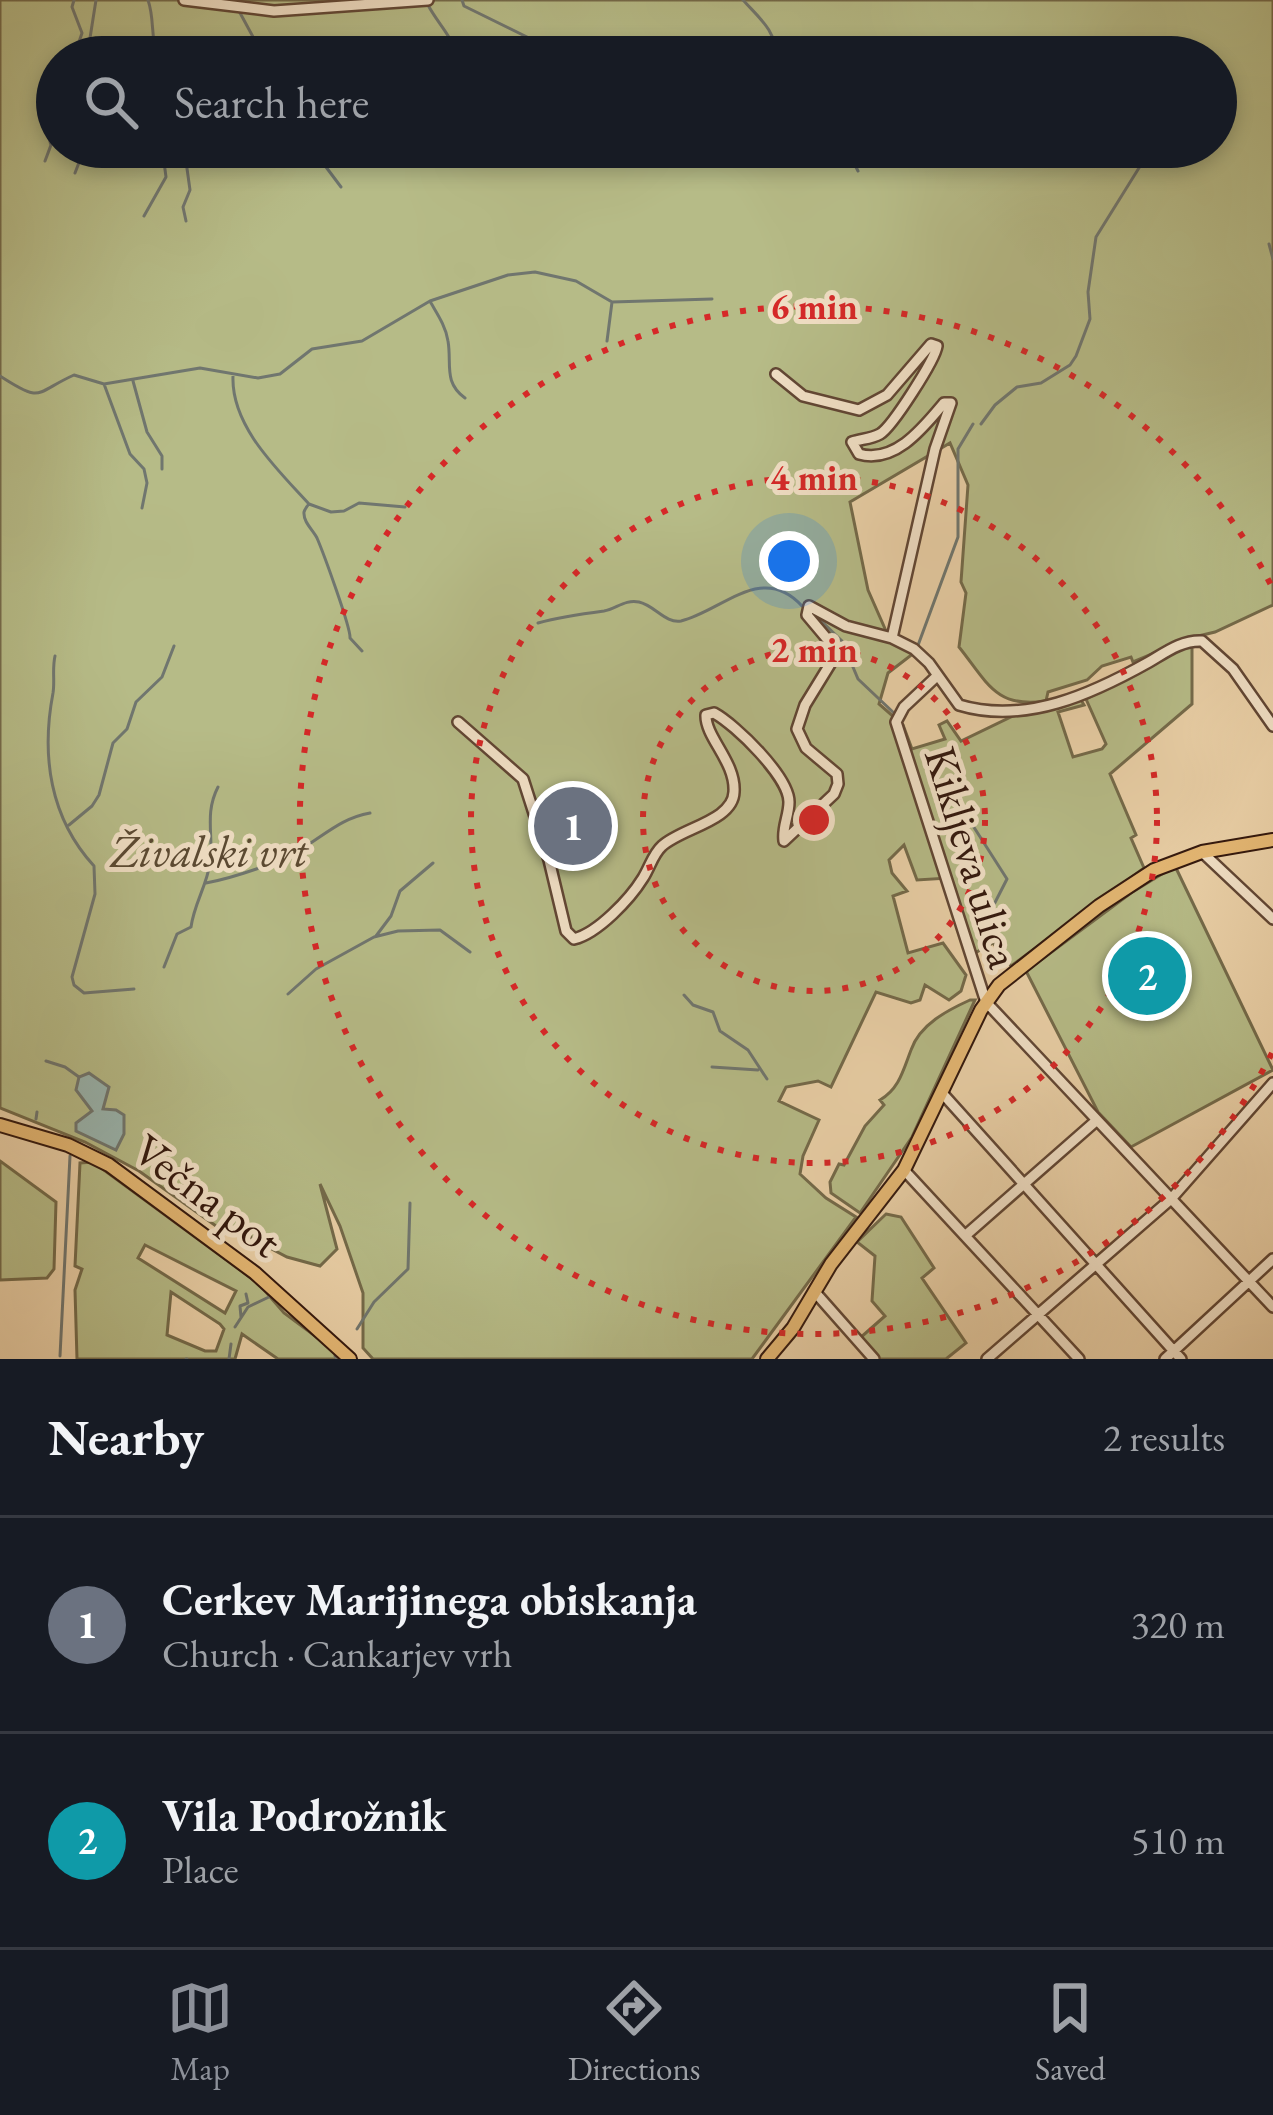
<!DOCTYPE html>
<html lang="en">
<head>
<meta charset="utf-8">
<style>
  body { margin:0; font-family:"EB Garamond",serif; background:#242831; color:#f1f3f6 }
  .you { position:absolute; left:789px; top:561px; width:42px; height:42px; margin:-30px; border:9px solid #fff; border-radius:50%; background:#1a73e8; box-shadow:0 0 0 18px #1a73e833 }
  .badge { display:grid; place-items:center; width:78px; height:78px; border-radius:50%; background:#8c9099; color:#fff; font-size:39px; font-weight:700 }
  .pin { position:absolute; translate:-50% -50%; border:6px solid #fff; box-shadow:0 3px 12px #0006 }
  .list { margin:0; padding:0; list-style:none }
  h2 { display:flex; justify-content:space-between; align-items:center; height:156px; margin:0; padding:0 48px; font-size:51px }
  h2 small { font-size:39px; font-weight:400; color:#9ea1a6 }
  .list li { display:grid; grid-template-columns:78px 1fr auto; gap:36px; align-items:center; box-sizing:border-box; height:216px; padding:0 48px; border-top:3px solid #363941 }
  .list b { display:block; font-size:45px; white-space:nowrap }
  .list p { margin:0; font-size:39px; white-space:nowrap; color:#9ea1a6 }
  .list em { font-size:39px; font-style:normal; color:#9ea1a6 }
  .icon { flex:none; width:66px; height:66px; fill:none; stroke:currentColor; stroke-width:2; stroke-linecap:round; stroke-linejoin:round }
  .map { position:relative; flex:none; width:1273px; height:1359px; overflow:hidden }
  .search { position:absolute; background:#171b24; box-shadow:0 6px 18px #0003; left:36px; right:36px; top:36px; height:132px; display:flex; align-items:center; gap:30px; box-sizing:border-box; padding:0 42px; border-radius:66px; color:#9ea1a6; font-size:45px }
  .sheet { height:588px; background:#171b24 }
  nav { display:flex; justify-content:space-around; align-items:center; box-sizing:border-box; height:168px; border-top:3px solid #363941; background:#171b24; font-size:33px; color:#9ea1a6 }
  nav a { display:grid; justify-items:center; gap:6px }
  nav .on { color:#8c9099 }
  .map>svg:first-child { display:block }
  .green { fill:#b6bb87; stroke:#746a4a; stroke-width:3; fill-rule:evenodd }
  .water { fill:#99b5af; stroke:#70766f; stroke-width:3 }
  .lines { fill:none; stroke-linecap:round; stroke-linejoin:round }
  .stream { stroke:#70766f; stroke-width:3 }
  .minor-casing { stroke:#614634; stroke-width:14 }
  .major-casing { stroke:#33180e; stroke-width:16 }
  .minor { stroke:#f1e0c6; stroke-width:9 }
  .major { stroke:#e5b874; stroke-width:12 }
  .ring { fill:none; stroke:#d62828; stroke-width:6; stroke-dasharray:6 12 }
  .labels { text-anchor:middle; stroke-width:10; stroke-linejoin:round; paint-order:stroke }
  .park-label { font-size:45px; font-style:italic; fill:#5a4932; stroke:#f1e0c6 }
  .street-label { font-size:45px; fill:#33180e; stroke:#f1e0c6 }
  .centre { fill:#d62828; stroke:#f1e0c6; stroke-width:6 }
  .ring-label { font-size:36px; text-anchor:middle; font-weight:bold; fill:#d62828; stroke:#f1e0c6; stroke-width:10; stroke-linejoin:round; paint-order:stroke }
</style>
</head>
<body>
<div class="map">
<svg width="1273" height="1359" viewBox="0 0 1273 1359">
  <rect width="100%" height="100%" fill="#ead0a7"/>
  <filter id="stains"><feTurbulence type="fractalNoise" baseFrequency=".00167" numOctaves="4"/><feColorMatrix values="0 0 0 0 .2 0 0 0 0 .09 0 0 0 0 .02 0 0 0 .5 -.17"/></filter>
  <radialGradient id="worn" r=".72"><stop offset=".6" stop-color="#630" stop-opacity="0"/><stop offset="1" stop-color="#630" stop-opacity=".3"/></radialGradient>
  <path class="green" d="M0 0H1273V605L1215 632 1190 638 1133 662 1131 657 1102 666 1087 680 1048 692 1046 701C996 709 987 682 959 647L966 593 961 582 968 485 950 443 850 502 868 590 890 640 914 653 888 673 879 704 903 725 912 749 945 739 939 725 947 721 961 741 1013 716 1081 700 1084 705 1058 712 1073 757 1102 749 1106 744 1086 699 1189 644 1192 649V704L1110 774 1136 835 1131 838 1144 868 1011 966 993 943 973 954 948 878 917 880 904 845 889 860 892 873 907 891 893 896 908 953 943 943 966 975 961 991 949 1000 925 985 920 1000 911 1003 876 992 831 1087 818 1081 786 1087 779 1101 819 1120 803 1156 800 1174 826 1198 856 1217 752 1359H373L363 1348V1293L340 1226 320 1184 337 1249 320 1266 287 1257 251 1238 250 1230 223 1231 139 1171 85 1142 0 1108ZM57 57H1216V147H57Z
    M1175 866 1273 1070 1131 1147 1098 1112 1026 971 1131 893Z
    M970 1000H975L912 1137 860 1213 831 1193 830 1182 839 1164 844 1165 865 1126 884 1105 880 1100C899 1089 903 1071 911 1050 920 1024 948 1010 970 1000Z
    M0 1161 56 1202 54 1269 47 1278 0 1280Z
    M93 1162 259 1284 284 1313 346 1359H278L242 1334 235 1359H77L75 1290 82 1269 75 1266 80 1163ZM145 1245 236 1291 225 1313 138 1258ZM171 1292 220 1324 224 1329 216 1351H205L167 1335Z
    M886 1214 901 1217 934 1268 922 1278 966 1343 946 1359H877L860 1338 885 1316 872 1301 875 1256 857 1242Z"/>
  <path class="water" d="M89 1073 109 1087 103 1109 116 1110 124 1115V1134L116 1150 76 1131V1123L92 1111 76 1090 79 1077Z"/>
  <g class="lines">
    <path class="stream" d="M74 0 72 7 82 33 74 57
      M148 0C155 20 150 38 158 57
      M462 0 464 6 527 37 552 57
      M743 0C760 19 776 30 776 57
      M428 5C438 24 453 37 457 57
      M239 11 264 57
      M776 39 811 57
      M87 57 96 0
      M184 147 190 190 183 207 186 221
      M311 147 341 187
      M855 147 851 157 858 171
      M917 147 920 152
      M45 161 51 145 46 128 57 115
      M75 173 85 147
      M144 216 166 177 162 147
      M1269 244 1273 259
      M431 303C438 315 446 327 448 341 452 364 443 382 465 398
      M607 341 612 302
      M0 376C43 404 34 393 74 375L104 384 200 368 258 378 280 374 312 349 362 341 430 301 508 275 535 272 576 281 612 302 712 299
      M233 376C231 426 277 469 309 504 307 506 305 509 304 512 303 522 313 530 317 538 323 552 351 628 350 638L362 651
      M133 381 147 432 162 456V469
      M104 384 130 454 144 469 147 483 142 508
      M981 424 995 405 1017 387 1041 383 1070 365 1076 356 1090 319 1088 292 1096 237 1152 147
      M309 504 331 512 344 511 359 503 405 507
      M813 613 842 641 858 679 895 714
      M538 623C560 617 581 614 604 611 616 609 625 599 639 602 654 605 666 624 681 621 722 611 762 562 802 606
      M917 648 958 537V449L973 424
      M55 656C52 669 55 681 53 693 41 756 50 818 94 866L95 894 72 977 74 985 84 993 134 989
      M945 782 1007 879 984 924 1004 954
      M69 825 92 806 99 795 113 743 127 729 136 702 162 677 174 646
      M206 883C233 878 279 863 303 848 326 834 342 818 370 813
      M376 936 391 916 400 891 433 863
      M164 967 177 934 191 927C194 904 207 885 210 863 214 836 204 814 218 787
      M288 994 316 969 374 937 398 931 440 930 470 952
      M684 995 693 1005 713 1012 720 1031 748 1050 767 1079
      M46 1061 65 1067 79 1077
      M712 1067 758 1070
      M36 1119 37 1112
      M241 1317 240 1306 248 1303 246 1294
      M235 1327 248 1307 271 1296
      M357 1329 374 1302 408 1269 410 1203
      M60 1356 70 1156
      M335 1356 337 1359
      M186 1359H187
      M229 1359 231 1344"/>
    <defs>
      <path id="minor" d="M184 0 274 11 428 0
        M776 374 803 396 859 410 887 395 931 344 937 346C935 360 892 427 880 434 871 439 861 439 852 442L859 454C895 464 923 428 944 403H951L935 449 892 638
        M937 676 904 707 896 722 986 1002 1273 1307
        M458 722 523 779 549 860 566 931 574 939C598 933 630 899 643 878 650 867 653 854 662 846 681 828 733 821 734 792 736 762 705 737 706 715L714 713C736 725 789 777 789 802 789 816 782 827 784 841L834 794 838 784 837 774 806 748 797 729 805 705 832 661 828 640 807 615 809 606 846 626 892 638 914 649 929 663 959 705C1025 725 1092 694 1149 662 1166 652 1182 640 1202 641L1233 669 1273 726
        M1202 852 1273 919
        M942 1093 1181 1359
        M904 1170 1079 1359
        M966 1235 1097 1120
        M814 1291 874 1359
        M987 1359 1171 1199 1273 1083
        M1165 1359 1273 1259"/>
      <path id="major" d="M0 1125 68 1145 109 1165 255 1273 350 1359
        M767 1359 793 1328 831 1264 904 1170 981 1010 999 985 1099 906 1154 870 1202 852 1273 840"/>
    </defs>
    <use href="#minor" class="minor-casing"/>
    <use href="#major" class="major-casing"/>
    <use href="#minor" class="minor"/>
    <use href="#major" class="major"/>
  </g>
  <g class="ring">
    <circle cx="814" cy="820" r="171"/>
    <circle cx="814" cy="820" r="343"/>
    <path d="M1272 1053A514 514 0 1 1 1272 587"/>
  </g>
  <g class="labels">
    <g class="park-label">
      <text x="209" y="867">Živalski vrt</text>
    </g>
    <g class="street-label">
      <text transform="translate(973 857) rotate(73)" y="16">Kikljeva ulica</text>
      <text transform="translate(208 1195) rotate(37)" y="16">Večna pot</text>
    </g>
  </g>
  <circle cx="814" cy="820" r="18" class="centre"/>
  <g class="ring-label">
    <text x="814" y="319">6 min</text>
    <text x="814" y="490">4 min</text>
    <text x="814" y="662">2 min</text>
  </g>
  <rect width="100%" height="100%" filter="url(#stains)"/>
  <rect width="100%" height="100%" fill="url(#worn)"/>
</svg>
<div class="you"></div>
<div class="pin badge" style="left:573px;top:826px;background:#6b7280">1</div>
<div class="pin badge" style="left:1147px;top:976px;background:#0f9aa8">2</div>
<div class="search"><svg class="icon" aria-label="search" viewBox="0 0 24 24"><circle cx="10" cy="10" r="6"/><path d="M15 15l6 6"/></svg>Search here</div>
</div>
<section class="sheet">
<h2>Nearby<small>2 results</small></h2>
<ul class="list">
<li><span class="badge" style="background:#6b7280">1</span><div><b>Cerkev Marijinega obiskanja</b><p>Church · Cankarjev vrh</p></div><em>320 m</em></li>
<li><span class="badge" style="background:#0f9aa8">2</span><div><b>Vila Podrožnik</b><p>Place</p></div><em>510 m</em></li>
</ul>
</section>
<nav>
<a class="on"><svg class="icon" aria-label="map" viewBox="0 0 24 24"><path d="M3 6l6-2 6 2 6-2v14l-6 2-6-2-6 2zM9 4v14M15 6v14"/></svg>Map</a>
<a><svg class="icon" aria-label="directions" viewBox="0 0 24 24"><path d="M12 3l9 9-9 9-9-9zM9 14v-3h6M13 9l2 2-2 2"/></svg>Directions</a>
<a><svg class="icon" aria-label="saved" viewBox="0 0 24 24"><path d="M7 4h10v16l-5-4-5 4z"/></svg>Saved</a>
</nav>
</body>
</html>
